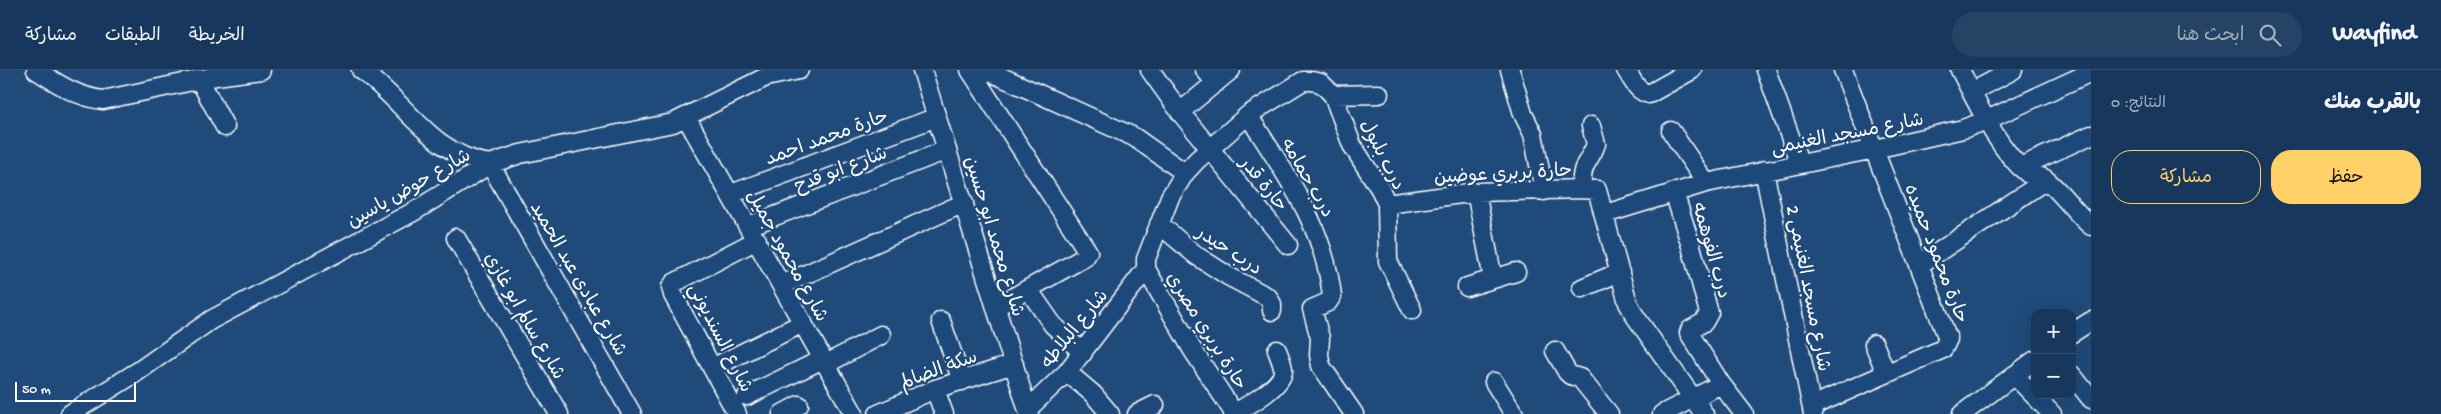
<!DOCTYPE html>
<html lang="ar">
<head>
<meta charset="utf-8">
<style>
  body { margin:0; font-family:"Gochi Hand","Playpen Sans Arabic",sans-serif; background:#244365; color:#f1f3f6; direction:rtl }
  .controls { position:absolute; right:15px; bottom:15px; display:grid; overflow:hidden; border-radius:10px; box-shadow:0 5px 20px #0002 }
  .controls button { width:45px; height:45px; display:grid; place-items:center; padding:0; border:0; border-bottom:1px solid #365272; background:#17385c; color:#f1f3f6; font:25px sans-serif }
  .scale { position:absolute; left:15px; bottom:12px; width:121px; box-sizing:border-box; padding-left:5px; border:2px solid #fff; border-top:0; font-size:14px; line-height:18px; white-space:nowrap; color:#fff; -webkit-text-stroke:4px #1f4a7a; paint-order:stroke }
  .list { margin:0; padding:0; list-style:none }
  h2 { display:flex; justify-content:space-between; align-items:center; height:65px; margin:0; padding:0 20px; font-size:21px }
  h2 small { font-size:16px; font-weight:400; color:#9eacbb }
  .actions { display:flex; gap:10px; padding:15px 20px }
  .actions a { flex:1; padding:11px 0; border:1px solid #ffd166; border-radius:20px; text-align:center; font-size:18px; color:#ffd166 }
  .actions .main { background:#ffd166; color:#111 }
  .icon { flex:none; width:28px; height:28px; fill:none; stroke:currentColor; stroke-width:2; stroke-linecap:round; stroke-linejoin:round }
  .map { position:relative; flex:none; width:2091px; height:344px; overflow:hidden; direction:ltr }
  header { display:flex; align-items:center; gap:30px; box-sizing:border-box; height:70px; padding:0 25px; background:#17385c; border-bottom:1px solid #365272 }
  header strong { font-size:24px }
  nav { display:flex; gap:28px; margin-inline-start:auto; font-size:18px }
  .search { width:350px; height:45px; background:#244365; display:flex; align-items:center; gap:12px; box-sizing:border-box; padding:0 18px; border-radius:28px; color:#9eacbb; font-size:19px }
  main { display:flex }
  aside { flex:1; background:#17385c }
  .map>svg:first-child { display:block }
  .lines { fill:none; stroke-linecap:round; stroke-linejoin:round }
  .street-casing { stroke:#fff; stroke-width:21 }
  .street { stroke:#1f4a7a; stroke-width:18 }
  .labels { text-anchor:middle; stroke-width:4.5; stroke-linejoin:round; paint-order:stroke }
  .street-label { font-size:19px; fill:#fff; stroke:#1f4a7a }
</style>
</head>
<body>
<header>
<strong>Wayfind</strong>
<div class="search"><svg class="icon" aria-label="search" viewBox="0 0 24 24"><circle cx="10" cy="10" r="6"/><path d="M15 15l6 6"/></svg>ابحث هنا</div>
<nav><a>الخريطة</a><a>الطبقات</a><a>مشاركة</a></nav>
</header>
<main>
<aside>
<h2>بالقرب منك<small>النتائج: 0</small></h2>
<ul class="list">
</ul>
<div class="actions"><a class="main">حفظ</a><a>مشاركة</a></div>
</aside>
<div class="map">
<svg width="2091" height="344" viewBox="0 0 2091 344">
  <rect width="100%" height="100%" fill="#1f4a7a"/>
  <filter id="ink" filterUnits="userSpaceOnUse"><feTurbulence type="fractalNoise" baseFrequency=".02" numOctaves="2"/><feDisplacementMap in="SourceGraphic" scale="10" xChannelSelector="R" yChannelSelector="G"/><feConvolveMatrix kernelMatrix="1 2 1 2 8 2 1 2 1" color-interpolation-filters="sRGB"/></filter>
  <g filter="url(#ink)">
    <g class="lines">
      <defs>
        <path id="street" d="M36 0C58 14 77 27 103 30L216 6 261 0
          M361 0C405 31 432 86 490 94L632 344
          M922 0 1029 344
          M970 0 1088 182 1085 187 996 237
          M986 0 1134 67 1185 103
          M1150 0 1180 42 1288 175
          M1205 0 1216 13
          M1510 0 1523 44 1533 64 1544 121
          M1626 0C1632 9 1637 22 1649 24L1692 0
          M1766 0 1800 94
          M1960 0C1977 32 1998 80 2027 103 2033 107 2040 105 2045 109 2062 122 2074 142 2091 156
          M199 9 225 57
          M1972 22 2013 0
          M1333 25 1379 24
          M1180 42 1231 0
          M1248 45C1285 103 1324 155 1332 226L1328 232 1312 239 1320 268 1319 285 1321 296 1354 344
          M686 47 854 344
          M1671 61 1706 113
          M2020 97 2091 65
          M1764 100 1813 344
          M1582 119C1580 93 1589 94 1596 74L1591 56
          M1476 122 1493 209
          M1674 122 1691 176 1709 243 1704 252 1690 260 1689 263 1721 314 1744 344
          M731 124 937 47
          M1387 134 1476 122 1582 119 1597 120 1628 233 1635 246 1704 344
          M1605 144 1706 113 1875 79 1963 59 1987 50 2091 2
          M1159 154 1197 186 1228 206 1268 227 1272 234V241
          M749 156 947 80
          M456 168 559 344
          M1919 195 2046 110
          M782 215 964 133
          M1467 217 1516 202
          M1582 218 1620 202
          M1028 219 1053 255 1083 283
          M941 251 962 311
          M2072 263 2091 251
          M1874 274 1886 303
          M1555 281 1567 302 1570 305 1580 308 1609 344
          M826 294 881 265
          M712 298 803 253
          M1067 302 1093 324 1110 344
          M2014 305 2052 344
          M2072 305 2091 329
          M1494 312 1514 344
          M935 319 944 344
          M747 326 823 289
          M1812 336 1943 279 1948 269 1843 0
          M1028 339 1067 302 1146 199
          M1234 343 1192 279 1146 199V189L1170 127 1185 103 1197 90 1248 45 1303 11H1312L1321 13 1333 25 1352 75 1380 119 1387 134 1388 191 1412 240
          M70 344 137 302 211 250 413 142 490 94 520 84 673 53 766 7 799 0
          M737 344 673 225 671 217 674 213 757 170
          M782 344 799 335
          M878 344 935 319 1014 294
          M1137 344 1155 335
          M1233 344C1245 337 1284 316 1283 300 1283 294 1279 286 1277 280
          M1662 344 1721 314
          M1962 344 2035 290"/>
      </defs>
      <use href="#street" class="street-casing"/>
      <use href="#street" class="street"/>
    </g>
  </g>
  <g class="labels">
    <g class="street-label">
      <text transform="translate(1847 62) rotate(-11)" y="7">شارع مسجد الغنيمى</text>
      <text transform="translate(826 66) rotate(-20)" y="7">حارة محمد احمد</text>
      <text transform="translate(1384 84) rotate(63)" y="7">درب بلبول</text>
      <text transform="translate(840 98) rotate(-21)" y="7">شارع ابو قدح</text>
      <text transform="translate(1503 102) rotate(-3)" y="7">حارة بربري عوضين</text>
      <text transform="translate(1309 107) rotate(60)" y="7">درب حمامه</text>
      <text transform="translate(1265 113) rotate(51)" y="7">حارة قدر</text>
      <text transform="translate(408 117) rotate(-30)" y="7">شارع حوض ياسين</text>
      <text transform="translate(996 166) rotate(73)" y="7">شارع محمد ابو حسين</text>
      <text transform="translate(1230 179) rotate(33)" y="7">درب حيدر</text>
      <text transform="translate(1713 180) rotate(74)" y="7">درب الفوهمه</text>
      <text transform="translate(1938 183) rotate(69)" y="7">حارة محمود حميده</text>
      <text transform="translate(789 185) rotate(61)" y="7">شارع محمود جميل</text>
      <text transform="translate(580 208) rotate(60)" y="7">شارع عبادى عبد الحميد</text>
      <text transform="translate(1810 218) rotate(79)" y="7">شارع مسجد الغنيمى 2</text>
      <text transform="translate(526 245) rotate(60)" y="7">شارع سالم ابو غازي</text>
      <text transform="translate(1073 258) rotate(-51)" y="7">شارع البلاطه</text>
      <text transform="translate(1208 260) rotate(58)" y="7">حارة بربري مصري</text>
      <text transform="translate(722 267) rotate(63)" y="7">شارع السنديوني</text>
      <text transform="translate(938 298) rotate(-20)" y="7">سكة الضالم</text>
    </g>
  </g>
</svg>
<div class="controls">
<button>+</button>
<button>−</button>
</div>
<div class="scale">50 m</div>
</div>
</main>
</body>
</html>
